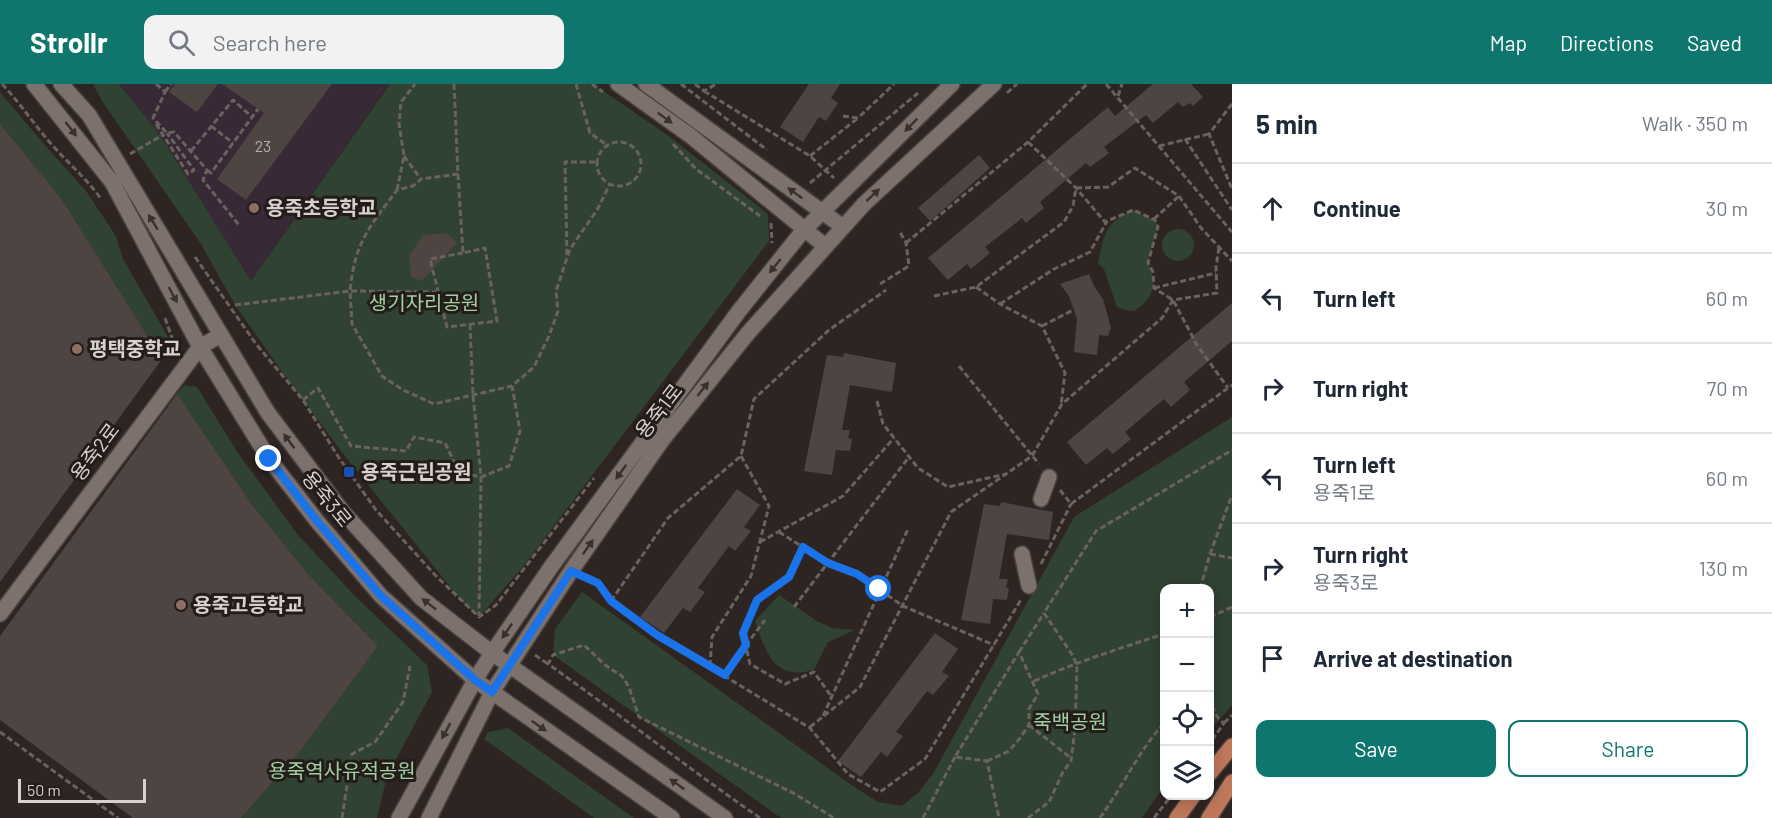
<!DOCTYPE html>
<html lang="en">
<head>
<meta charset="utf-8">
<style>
  body { margin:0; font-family:Barlow,"Noto Sans KR",sans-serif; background:#f2f2f3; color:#1f2937 }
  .controls { position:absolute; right:18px; bottom:18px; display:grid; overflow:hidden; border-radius:12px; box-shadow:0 3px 15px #0003 }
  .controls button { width:54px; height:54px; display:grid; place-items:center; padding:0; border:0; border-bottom:2px solid #e0e1e3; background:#fff; color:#1f2937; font:30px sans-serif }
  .scale { position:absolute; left:18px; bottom:15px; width:128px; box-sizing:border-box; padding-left:6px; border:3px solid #d6d0ce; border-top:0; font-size:16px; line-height:21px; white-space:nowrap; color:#d6d0ce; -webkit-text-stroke:4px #241c18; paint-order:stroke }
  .stop { position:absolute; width:18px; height:18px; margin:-14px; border:4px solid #1a73e8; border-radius:50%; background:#fff }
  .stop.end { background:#1a73e8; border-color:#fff; box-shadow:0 2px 6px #0008 }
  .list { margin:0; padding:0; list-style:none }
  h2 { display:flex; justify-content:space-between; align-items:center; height:78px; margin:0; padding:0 24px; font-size:26px }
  h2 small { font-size:20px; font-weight:400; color:#747a83 }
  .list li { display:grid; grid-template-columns:39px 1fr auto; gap:18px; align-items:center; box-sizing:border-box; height:90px; padding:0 24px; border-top:2px solid #e0e1e3 }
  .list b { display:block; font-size:22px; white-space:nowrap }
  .list p { margin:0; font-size:20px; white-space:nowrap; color:#747a83 }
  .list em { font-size:20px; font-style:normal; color:#747a83 }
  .actions { display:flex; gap:12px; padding:18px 24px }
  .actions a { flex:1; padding:14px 0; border:2px solid #0f766e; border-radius:12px; text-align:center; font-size:21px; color:#0f766e }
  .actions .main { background:#0f766e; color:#fff }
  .icon { flex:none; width:33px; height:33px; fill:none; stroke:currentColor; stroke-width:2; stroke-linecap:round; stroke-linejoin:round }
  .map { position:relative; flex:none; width:1232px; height:734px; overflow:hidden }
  header { display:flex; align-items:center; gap:36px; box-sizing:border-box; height:84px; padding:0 30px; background:#0f766e; color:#fff }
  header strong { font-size:28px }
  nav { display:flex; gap:33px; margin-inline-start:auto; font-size:21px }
  .search { width:420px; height:54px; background:#f2f2f3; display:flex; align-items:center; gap:15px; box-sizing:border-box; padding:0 21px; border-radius:12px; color:#747a83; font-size:22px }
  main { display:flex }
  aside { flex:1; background:#fff }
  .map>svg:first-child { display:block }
  .education { fill:#382936 }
  .green { fill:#304231 }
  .building { fill:#4e4442 }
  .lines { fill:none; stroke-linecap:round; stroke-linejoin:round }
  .minor-casing { stroke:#48403e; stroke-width:18 }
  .major-casing { stroke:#48403e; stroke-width:18 }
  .path { stroke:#6a625f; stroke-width:3; stroke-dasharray:6 3; stroke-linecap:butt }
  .minor { stroke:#7c716d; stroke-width:15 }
  .major { stroke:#bf785a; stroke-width:15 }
  .oneway { fill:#3a312d }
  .route { stroke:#1a73e8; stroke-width:8 }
  .education-dot { fill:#8d6e63; stroke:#241c18; stroke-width:2 }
  .transit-dot { fill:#1a4fb4; stroke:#241c18; stroke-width:2 }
  .labels { text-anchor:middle; stroke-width:6; stroke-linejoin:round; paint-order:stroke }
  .number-label { font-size:16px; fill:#b4adab }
  .poi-label { font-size:20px; font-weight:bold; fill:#d6d0ce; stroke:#241c18; text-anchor:start }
  .park-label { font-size:20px; fill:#a0d0a2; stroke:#241c18 }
  .street-label { font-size:20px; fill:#d6d0ce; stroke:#241c18 }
</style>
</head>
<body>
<header>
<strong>Strollr</strong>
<div class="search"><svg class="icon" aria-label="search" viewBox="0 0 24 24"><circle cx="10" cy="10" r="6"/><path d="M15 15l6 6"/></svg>Search here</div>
<nav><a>Map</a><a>Directions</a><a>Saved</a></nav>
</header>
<main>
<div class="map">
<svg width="1232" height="734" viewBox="0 0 1232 734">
  <rect width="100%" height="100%" fill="#2e2522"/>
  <path class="education" d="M119 0H389L251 197 160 51Z"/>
  <path class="green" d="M93 0H119L160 51 251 197 390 0H593L666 50 768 130 769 157 526 479 479 533 464 520 345 372 283 289 235 221 201 160 102 17Z
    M0 8 43 59 86 107 116 152 123 175 172 260 170 269 162 275 63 117 0 42Z
    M1133 126 1155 136 1158 143 1148 179C1155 193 1156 208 1144 219 1141 222 1136 227 1131 227 1127 227 1121 224 1117 223L1104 185 1098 179C1104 152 1105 138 1133 126Z
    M1162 161a16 16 0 1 1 32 0a16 16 0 1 1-32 0Z
    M185 301 197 303 238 369 298 451 356 513 427 581 432 608 387 692 377 734H241L301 666 378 562 309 491 251 419 176 310Z
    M1232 333V621L1210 647V505H1164V702L1142 734H781L553 571 555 545 582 508 853 702 878 718 902 722 919 708 934 688 1074 433Z
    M779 511 817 537 832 544 855 546 828 558 814 586C773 597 766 568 755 537Z
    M508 644 634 734H594L484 655 488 648Z"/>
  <path class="building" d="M175 0H218L197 28 169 8Z
    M222 0H332L246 116 217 95 264 29Z
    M809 0H840L831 14 838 19 826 37 819 33 803 58 780 43Z
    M1153 0H1191L1203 13 1193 22 1190 19 1183 23 1178 18 1153 39 1146 31 1104 63 1109 69 1090 83 1086 79 1040 118 1044 124 1026 139 1022 134 985 163 990 169 971 185 967 180 948 196 928 174 1108 23 1115 32Z
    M0 40 63 117 162 275 0 498Z
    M979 71 990 84 930 137 918 124Z
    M447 149 457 159 422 197 411 193 409 172 423 151Z
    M1089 190 1094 202 1103 215 1111 244 1108 252 1099 251 1097 271 1074 268 1077 235 1069 212 1060 200Z
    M1232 219V257L1184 298 1190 306 1171 323 1164 315 1125 348 1131 355 1113 370 1107 364 1086 381 1067 358Z
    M844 269 896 279 892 308 850 301 842 346H850L848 354 852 355 850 367 836 366 832 391 804 387 827 271 843 273Z
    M177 310 251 419 309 491 378 562 301 666 241 734H133L0 636V552Z
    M737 405 760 421 744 443 751 447 735 467 729 462 698 504 705 508 690 528 683 524 664 549 640 533Z
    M1001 418 1053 428 1049 456 1007 450 999 495H1008L1006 503 1009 504 1007 516 993 515 990 540 961 536 984 420 1000 422Z
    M935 549 958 565 942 588 949 592 933 611 927 607 896 648 903 652 887 673 881 668 861 693 838 677Z"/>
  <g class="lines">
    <defs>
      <path id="minor" d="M34 0 112 98 200 263 269 375 317 437 381 512 475 596 672 734
        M61 0 89 31 268 329 342 427 421 514 492 569 725 734
        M618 0 692 53 825 162
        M646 0 843 143
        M1041 415 1049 393
        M1022 470 1029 502
        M0 530 200 263 221 251
        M399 734 475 596 492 569 551 483 739 227 802 148 952 0
        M429 734 492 608 571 487 663 355 748 249 864 120 994 0"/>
      <path id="major" d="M1210 689 1232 662
        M1177 734 1193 712
        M1209 734 1232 698"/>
    </defs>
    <use href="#minor" class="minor-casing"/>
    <use href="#major" class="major-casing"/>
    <path class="path" d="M2 0C21 20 35 42 53 62 69 80 87 95 101 115
      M156 0 165 8 153 34 167 49 174 48 207 86 203 96 239 141
      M576 0 590 49 607 61
      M592 0 603 8
      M681 0 767 66
      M695 0 704 7 716 0
      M1106 0 1232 148
      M704 7 810 72 834 94
      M165 8 171 0
      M1007 9 1017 0
      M1118 12 1122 0
      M1232 20 1209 50 1232 105
      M843 32 858 34 894 0
      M156 40 188 90 194 86 167 49
      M211 42 233 59
      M1185 55 1232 126
      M597 80a22 22 0 1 1 44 0a22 22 0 1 1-44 0Z
      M1028 58 1076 104 1105 138 1133 126 1155 136 1158 143 1148 179 1153 188 1154 204 1173 216 1197 261 1228 304
      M673 60 696 85 760 132
      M1159 62 1209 50
      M191 67 233 16 252 33
      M130 70 163 51
      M404 72 420 94
      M810 72 858 34
      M207 86 211 89 258 25
      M458 90 463 169 485 164 497 237 447 243 430 175 463 169
      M810 99 918 9
      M397 106 404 72 399 40 401 18 415 0
      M1154 135 1179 112
      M771 139 772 159
      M906 159 1028 58 1087 0
      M567 171 565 78H597
      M195 173 256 260 303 316 339 374 376 426 436 492 479 533 496 521 594 394
      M880 200 909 182 906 159 899 146
      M976 203 1000 220 1042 242 1065 289 1061 321
      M1154 204 1216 189
      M438 208 350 207 352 240 382 292 403 306 434 320 512 302 534 283 549 252 558 227 556 207 570 165 597 126 610 100
      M934 212 976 203 1064 138 1073 122 1076 104 1108 103 1135 84 1179 112 1201 144 1232 177
      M1000 220 1054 185 1090 168 1107 137
      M235 221 350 207C355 157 369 144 397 106L413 102 421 95 458 90 454 0
      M165 234 176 265 171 272
      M470 240 473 311 481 393 479 532
      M1042 242 1073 226
      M959 282 1039 380
      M303 316 318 304 351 362 406 367 414 353 445 359 459 388 481 393 509 382 520 347 512 302
      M877 317 883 340 918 384 948 403 1006 390
      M1060 406 1071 420 1232 301
      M779 448 828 479 857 490 903 522 994 561
      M760 458 843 412 894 354
      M803 463 789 493 757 516 743 549 750 580 785 600 814 588 831 612
      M1210 470 1232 474
      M1041 480 1071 420
      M586 493 598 499 611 517 657 551 810 644 848 690 880 708 925 675 1022 514
      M1200 505 1210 470 1232 411
      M611 517 668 434 741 372 754 315 829 246 886 206
      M794 523 909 373
      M1210 533 1232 523
      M1019 568 1044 529
      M535 571 548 580
      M710 582 712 553 751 492 769 422 741 372
      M725 591 746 561 765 536
      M1034 597C1076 578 1121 564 1164 550
      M1210 613C1213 623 1214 633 1224 639L1210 659
      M823 632 908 445
      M1224 639 1232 631
      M1029 641 1071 674
      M810 643 860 603 951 428 1032 372 1062 320 1162 234 1173 216 1217 209 1216 183 1219 163
      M0 648 118 734
      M987 677 1009 667 1020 654 1029 641V625L1038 610 1019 568 955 673 987 677 999 734
      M342 734 352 670 375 658 403 618 410 582
      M760 734C688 684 619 630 548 580L553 571 584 561 605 581 622 592 629 603 639 633 795 710 834 734
      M923 734 955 673
      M1028 734 1049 718 1063 688 1071 677 1075 644 1077 582 1073 572 1044 529 1096 447 1232 366
      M1100 734C1122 703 1139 667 1164 639
      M1154 734 1171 712"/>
    <use href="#minor" class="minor"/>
    <use href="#major" class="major"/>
  </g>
  <defs><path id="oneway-solid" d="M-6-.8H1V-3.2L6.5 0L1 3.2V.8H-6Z" transform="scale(1.5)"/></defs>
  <g class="oneway">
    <use href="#oneway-solid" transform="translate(665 34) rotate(36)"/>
    <use href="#oneway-solid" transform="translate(911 41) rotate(135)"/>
    <use href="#oneway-solid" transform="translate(71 45) rotate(52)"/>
    <use href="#oneway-solid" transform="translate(795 109) rotate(-144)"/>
    <use href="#oneway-solid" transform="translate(873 111) rotate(-43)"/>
    <use href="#oneway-solid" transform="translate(153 138) rotate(-121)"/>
    <use href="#oneway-solid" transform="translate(775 182) rotate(129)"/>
    <use href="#oneway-solid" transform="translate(173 211) rotate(62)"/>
    <use href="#oneway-solid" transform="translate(703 305) rotate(-51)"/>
    <use href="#oneway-solid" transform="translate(289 357) rotate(-127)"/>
    <use href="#oneway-solid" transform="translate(621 388) rotate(126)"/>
    <use href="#oneway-solid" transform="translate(588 463) rotate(-55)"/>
    <use href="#oneway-solid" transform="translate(429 520) rotate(-142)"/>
    <use href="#oneway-solid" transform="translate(507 547) rotate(124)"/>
    <use href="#oneway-solid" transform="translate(539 642) rotate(35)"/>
    <use href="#oneway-solid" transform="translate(446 647) rotate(119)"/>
    <use href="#oneway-solid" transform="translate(677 700) rotate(-145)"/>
  </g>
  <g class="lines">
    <path class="route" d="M269 375 317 437 381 512 475 596 492 608 571 487 598 499 611 517 657 551 725 591 746 561 743 549 757 516 789 493 803 463 828 479 857 490 879 505"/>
  </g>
  <g class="education-dot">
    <circle cx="254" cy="124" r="6"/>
    <circle cx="77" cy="265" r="6"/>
    <circle cx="181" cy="521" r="6"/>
  </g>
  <rect class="transit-dot" x="343" y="382" width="12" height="12" rx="3"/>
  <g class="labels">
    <g class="number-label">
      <text x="263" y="68">23</text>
    </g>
    <g class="poi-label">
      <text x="266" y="131">용죽초등학교</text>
      <text x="89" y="272">평택중학교</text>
      <text x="361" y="395">용죽근린공원</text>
      <text x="193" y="528">용죽고등학교</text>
    </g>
    <g class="park-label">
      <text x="424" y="226">생기자리공원</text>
      <text x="1070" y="645">죽백공원</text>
      <text x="342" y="694">용죽역사유적공원</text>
    </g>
    <g class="street-label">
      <text transform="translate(659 327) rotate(-52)" y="7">용죽1로</text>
      <text transform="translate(95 368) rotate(-53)" y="7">용죽2로</text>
      <text transform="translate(327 415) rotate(51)" y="7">용죽3로</text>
    </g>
  </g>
</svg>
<div class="controls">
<button>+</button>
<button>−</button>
<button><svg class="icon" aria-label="locate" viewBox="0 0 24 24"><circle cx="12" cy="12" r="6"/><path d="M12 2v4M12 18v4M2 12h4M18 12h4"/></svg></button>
<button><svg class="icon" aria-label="layers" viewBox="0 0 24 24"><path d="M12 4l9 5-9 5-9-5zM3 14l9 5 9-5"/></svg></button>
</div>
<div class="scale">50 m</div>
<div class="stop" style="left:879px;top:505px"></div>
<div class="stop end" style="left:269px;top:375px"></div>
</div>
<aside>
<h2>5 min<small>Walk · 350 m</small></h2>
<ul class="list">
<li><svg class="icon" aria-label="ahead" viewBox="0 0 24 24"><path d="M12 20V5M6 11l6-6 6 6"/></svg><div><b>Continue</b></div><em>30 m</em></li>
<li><svg class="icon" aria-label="left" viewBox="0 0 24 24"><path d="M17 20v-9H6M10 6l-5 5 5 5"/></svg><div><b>Turn left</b></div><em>60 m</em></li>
<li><svg class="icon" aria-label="right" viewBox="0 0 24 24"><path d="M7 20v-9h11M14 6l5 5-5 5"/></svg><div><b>Turn right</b></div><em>70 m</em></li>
<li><svg class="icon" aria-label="left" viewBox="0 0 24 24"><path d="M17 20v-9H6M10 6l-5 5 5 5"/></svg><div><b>Turn left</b><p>용죽1로</p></div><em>60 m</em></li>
<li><svg class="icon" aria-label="right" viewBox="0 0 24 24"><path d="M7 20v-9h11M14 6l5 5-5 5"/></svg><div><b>Turn right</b><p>용죽3로</p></div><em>130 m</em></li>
<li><svg class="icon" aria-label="arrive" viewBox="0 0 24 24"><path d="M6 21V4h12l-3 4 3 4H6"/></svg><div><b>Arrive at destination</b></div></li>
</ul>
<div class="actions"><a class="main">Save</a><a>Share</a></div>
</aside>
</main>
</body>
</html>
